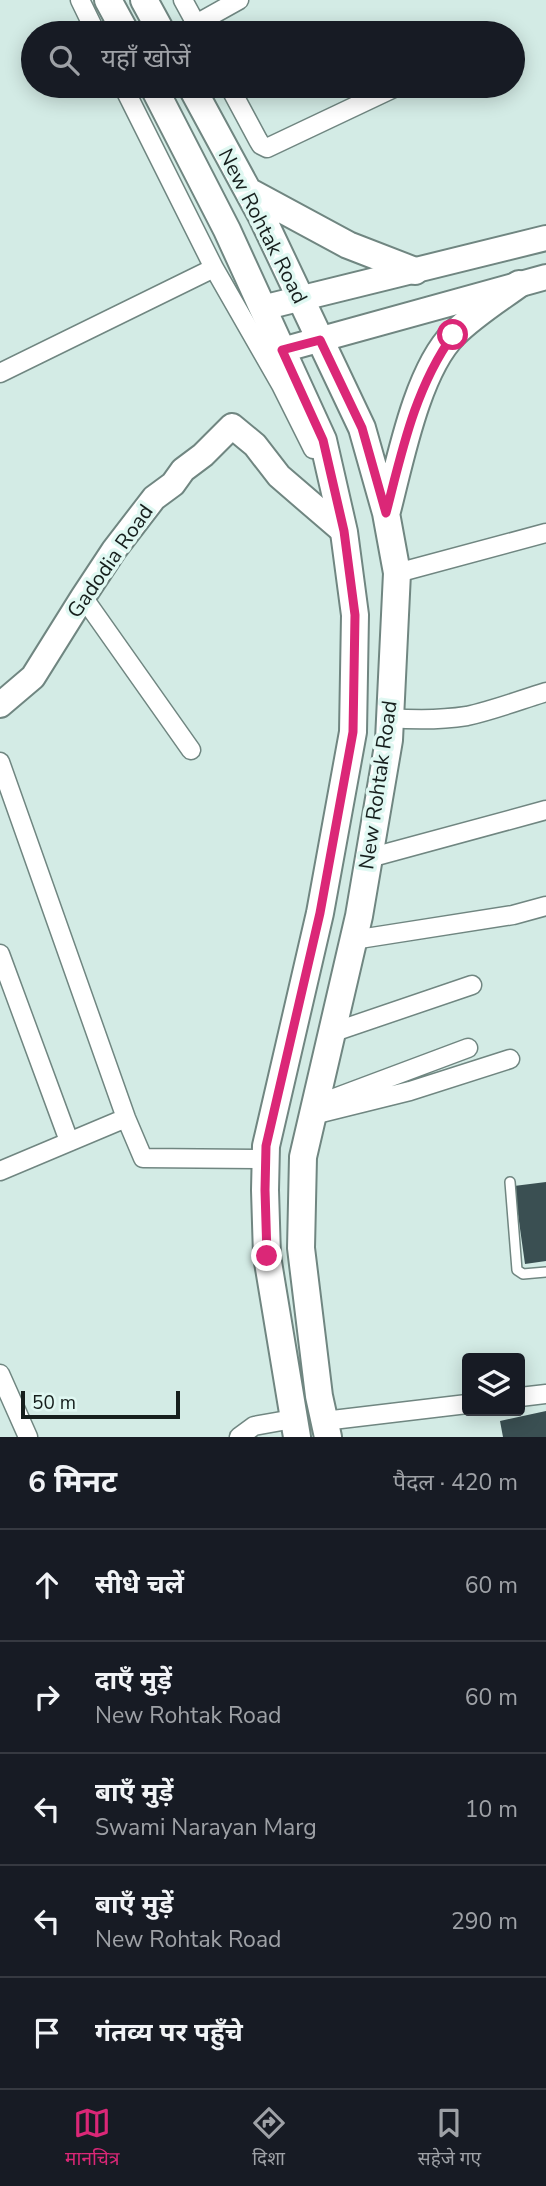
<!DOCTYPE html>
<html lang="hi">
<head>
<meta charset="utf-8">
<style>
  body { margin:0; font-family:"Nunito Sans","Noto Sans Devanagari",sans-serif; background:#20242c; color:#f1f3f6 }
  .controls { position:absolute; right:21px; bottom:21px; display:grid; overflow:hidden; border-radius:7px; box-shadow:0 4px 18px #0003 }
  .controls button { width:63px; height:63px; display:grid; place-items:center; padding:0; border:0; border-bottom:2px solid #363941; background:#171b24; color:#f1f3f6; font:35px sans-serif }
  .scale { position:absolute; left:21px; bottom:18px; width:159px; box-sizing:border-box; padding-left:7px; border:4px solid #161f1d; border-top:0; font-size:19px; line-height:24px; white-space:nowrap; color:#161f1d; -webkit-text-stroke:5px #e0f8f2; paint-order:stroke }
  .stop { position:absolute; width:21px; height:21px; margin:-16px; border:5px solid #db2777; border-radius:50%; background:#fff }
  .stop.end { background:#db2777; border-color:#fff; box-shadow:0 2px 7px #0008 }
  .list { margin:0; padding:0; list-style:none }
  h2 { display:flex; justify-content:space-between; align-items:center; height:91px; margin:0; padding:0 28px; font-size:30px }
  h2 small { font-size:23px; font-weight:400; color:#9ea1a6 }
  .list li { display:grid; grid-template-columns:46px 1fr auto; gap:21px; align-items:center; box-sizing:border-box; height:112px; padding:0 28px; border-top:2px solid #363941 }
  .list b { display:block; font-size:26px; white-space:nowrap }
  .list p { margin:0; font-size:23px; white-space:nowrap; color:#9ea1a6 }
  .list em { font-size:23px; font-style:normal; color:#9ea1a6 }
  .icon { flex:none; width:38px; height:38px; fill:none; stroke:currentColor; stroke-width:2; stroke-linecap:round; stroke-linejoin:round }
  .map { position:relative; flex:none; width:546px; height:1437px; overflow:hidden }
  .search { position:absolute; background:#171b24; box-shadow:0 4px 18px #0003; left:21px; right:21px; top:21px; height:77px; display:flex; align-items:center; gap:18px; box-sizing:border-box; padding:0 24px; border-radius:38px; color:#9ea1a6; font-size:26px }
  .sheet { height:651px; background:#171b24 }
  nav { display:flex; justify-content:space-around; align-items:center; box-sizing:border-box; height:98px; border-top:2px solid #363941; background:#171b24; font-size:19px; color:#9ea1a6 }
  nav a { display:grid; justify-items:center; gap:4px }
  nav .on { color:#db2777 }
  .map>svg:first-child { display:block }
  .building { fill:#3a4f52 }
  .lines { fill:none; stroke-linecap:round; stroke-linejoin:round }
  .lane-casing { stroke:#708681; stroke-width:12 }
  .street-casing { stroke:#708681; stroke-width:21 }
  .secondary-casing { stroke:#708681; stroke-width:28 }
  .primary-casing { stroke:#708681; stroke-width:30 }
  .lane { stroke:#fff; stroke-width:9 }
  .street { stroke:#fff; stroke-width:18 }
  .secondary { stroke:#fff; stroke-width:24 }
  .primary { stroke:#fff; stroke-width:26 }
  .route { stroke:#db2777; stroke-width:9 }
  .labels { text-anchor:middle; stroke-width:7; stroke-linejoin:round; paint-order:stroke }
  .street-label { font-size:21px; fill:#161f1d; stroke:#e0f8f2 }
</style>
</head>
<body>
<div class="map">
<svg width="546" height="1437" viewBox="0 0 546 1437">
  <rect width="100%" height="100%" fill="#d3ebe5"/>
  <path class="building" d="M546 1182V1261L525 1264 514 1186Z
    M546 1411V1437H503L500 1421Z"/>
  <g class="lines">
    <defs>
      <path id="lane" d="M510 1182 517 1270 523 1274 546 1272"/>
      <path id="street" d="M80 0 96 33
        M183 0 201 33
        M196 24 239 0
        M229 86 258 140 261 145 267 148 398 86
        M214 268 281 385 313 449
        M0 373 214 268 123 86
        M397 573 546 533
        M83 597 191 750
        M390 718C416 720 441 720 467 716 494 710 520 700 546 692
        M0 762 126 1118 143 1158 266 1159
        M369 858 546 810
        M353 940 513 915 546 906
        M0 954 69 1141
        M331 1033 472 985
        M321 1103 468 1048
        M313 1115 410 1091 510 1059
        M0 1171 126 1118
        M0 1374 28 1437
        M520 1397 546 1394
        M324 1421 467 1404
        M239 1437 254 1426 293 1419"/>
      <path id="secondary" d="M262 308 546 238
        M282 350 546 277
        M0 705 33 677 83 597 114 550 154 498 173 484 183 470 203 455 232 426 255 445 279 476 344 532"/>
      <path id="primary" d="M108 0 126 33
        M144 0 162 33
        M153 86 227 230 323 440 344 532 355 615 353 732 320 913 266 1146 265 1190 267 1256 297 1437
        M191 86 261 215 362 428 386 513 397 573 389 740 359 916 303 1157 301 1248 319 1396 328 1437
        M248 191 348 245 415 271
        M387 511C400 461 417 371 454 334 473 315 497 300 519 284"/>
    </defs>
    <use href="#lane" class="lane-casing"/>
    <use href="#street" class="street-casing"/>
    <use href="#secondary" class="secondary-casing"/>
    <use href="#primary" class="primary-casing"/>
    <use href="#lane" class="lane"/>
    <use href="#street" class="street"/>
    <use href="#secondary" class="secondary"/>
    <use href="#primary" class="primary"/>
  </g>
  <g class="lines">
    <path class="route" d="M267 1256 265 1190 266 1146 320 913 353 732 355 615 344 531 323 440 282 350 320 340 362 428 386 513C402 451 415 388 453 335"/>
  </g>
  <g class="labels">
    <g class="street-label">
      <text transform="translate(263 226) rotate(63)" y="7">New Rohtak Road</text>
      <text transform="translate(110 561) rotate(-55)" y="7">Gadodia Road</text>
      <text transform="translate(378 785) rotate(-82)" y="7">New Rohtak Road</text>
    </g>
  </g>
</svg>
<div class="controls">
<button><svg class="icon" aria-label="layers" viewBox="0 0 24 24"><path d="M12 4l9 5-9 5-9-5zM3 14l9 5 9-5"/></svg></button>
</div>
<div class="scale">50 m</div>
<div class="stop" style="left:453px;top:335px"></div>
<div class="stop end" style="left:267px;top:1256px"></div>
<div class="search"><svg class="icon" aria-label="search" viewBox="0 0 24 24"><circle cx="10" cy="10" r="6"/><path d="M15 15l6 6"/></svg>यहाँ खोजें</div>
</div>
<section class="sheet">
<h2>6 मिनट<small>पैदल · 420 m</small></h2>
<ul class="list">
<li><svg class="icon" aria-label="ahead" viewBox="0 0 24 24"><path d="M12 20V5M6 11l6-6 6 6"/></svg><div><b>सीधे चलें</b></div><em>60 m</em></li>
<li><svg class="icon" aria-label="right" viewBox="0 0 24 24"><path d="M7 20v-9h11M14 6l5 5-5 5"/></svg><div><b>दाएँ मुड़ें</b><p>New Rohtak Road</p></div><em>60 m</em></li>
<li><svg class="icon" aria-label="left" viewBox="0 0 24 24"><path d="M17 20v-9H6M10 6l-5 5 5 5"/></svg><div><b>बाएँ मुड़ें</b><p>Swami Narayan Marg</p></div><em>10 m</em></li>
<li><svg class="icon" aria-label="left" viewBox="0 0 24 24"><path d="M17 20v-9H6M10 6l-5 5 5 5"/></svg><div><b>बाएँ मुड़ें</b><p>New Rohtak Road</p></div><em>290 m</em></li>
<li><svg class="icon" aria-label="arrive" viewBox="0 0 24 24"><path d="M6 21V4h12l-3 4 3 4H6"/></svg><div><b>गंतव्य पर पहुँचे</b></div></li>
</ul>
</section>
<nav>
<a class="on"><svg class="icon" aria-label="map" viewBox="0 0 24 24"><path d="M3 6l6-2 6 2 6-2v14l-6 2-6-2-6 2zM9 4v14M15 6v14"/></svg>मानचित्र</a>
<a><svg class="icon" aria-label="directions" viewBox="0 0 24 24"><path d="M12 3l9 9-9 9-9-9zM9 14v-3h6M13 9l2 2-2 2"/></svg>दिशा</a>
<a><svg class="icon" aria-label="saved" viewBox="0 0 24 24"><path d="M7 4h10v16l-5-4-5 4z"/></svg>सहेजे गए</a>
</nav>
</body>
</html>
